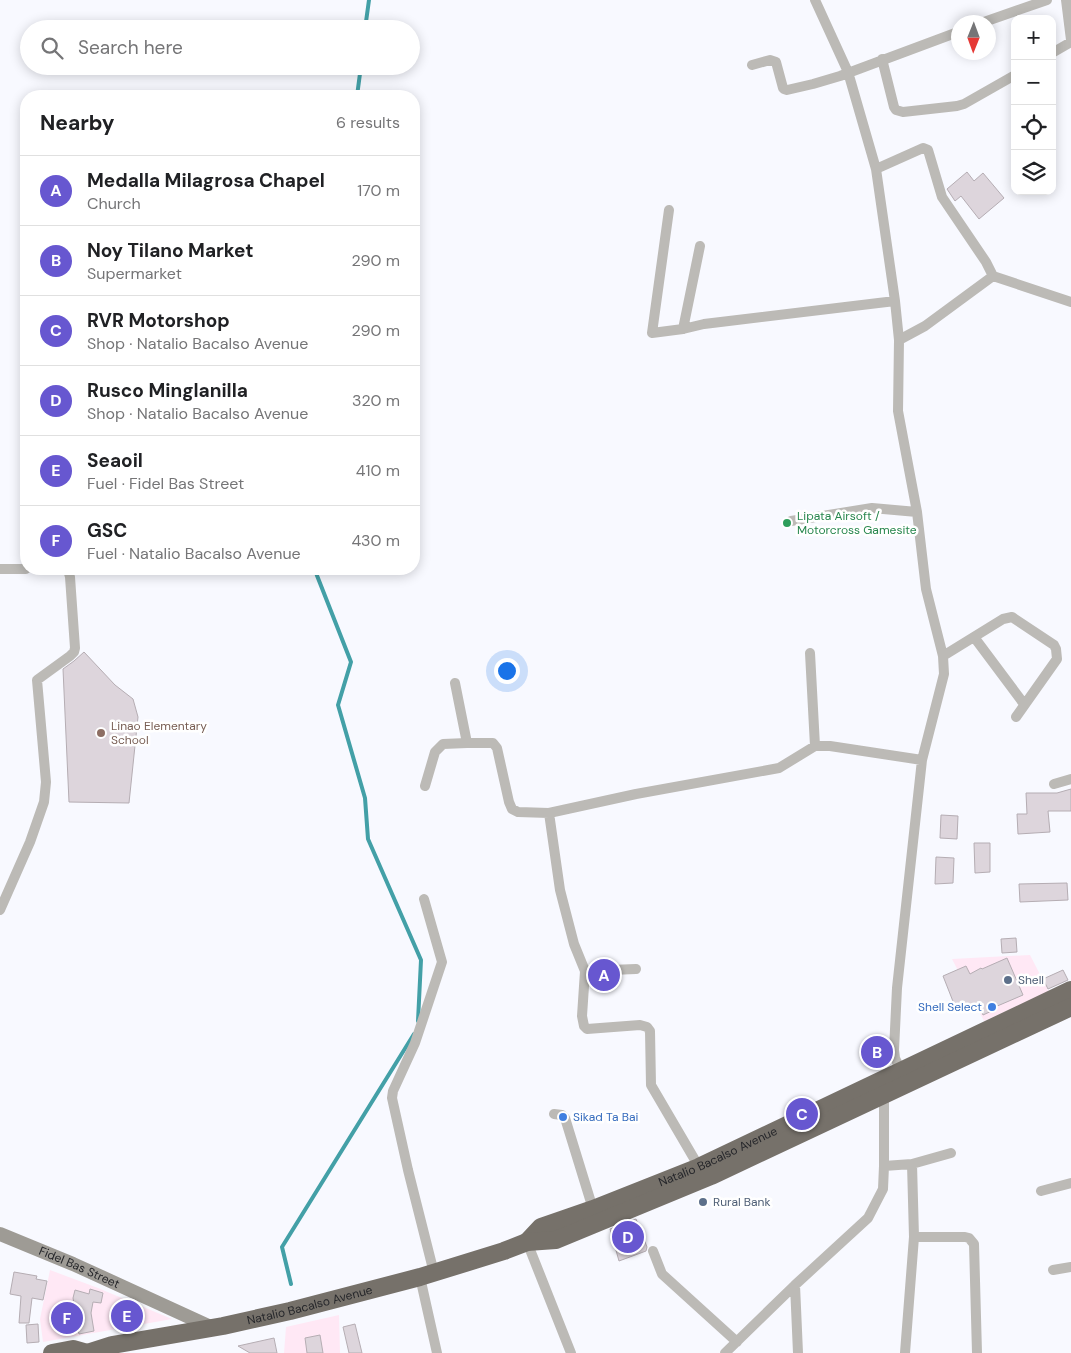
<!DOCTYPE html>
<html lang="en">
<head>
<meta charset="utf-8">
<style>
  body { margin:0; font-family:"DM Sans",sans-serif; background:#f2f2f2; color:#202124 }
  .controls { position:absolute; right:15px; top:15px; display:grid; overflow:hidden; border-radius:10px; box-shadow:0 2px 12px #0003 }
  .controls button { width:45px; height:45px; display:grid; place-items:center; padding:0; border:0; border-bottom:1px solid #e0e0e0; background:#fff; color:#202124; font:25px sans-serif }
  .compass { position:absolute; left:951px; top:15px; width:45px; height:45px; border-radius:50%; background:#fff; box-shadow:0 2px 12px #0003; rotate:181deg }
  .you { position:absolute; left:506px; top:670px; width:18px; height:18px; margin:-12px; border:4px solid #fff; border-radius:50%; background:#1a73e8; box-shadow:0 0 0 8px #1a73e833 }
  .badge { display:grid; place-items:center; width:32px; height:32px; border-radius:50%; background:#6757d0; color:#fff; font-size:16px; font-weight:700 }
  .pin { position:absolute; translate:-50% -50%; border:2px solid #fff; box-shadow:0 1px 5px #0006 }
  .list { margin:0; padding:0; list-style:none }
  h2 { display:flex; justify-content:space-between; align-items:center; height:65px; margin:0; padding:0 20px; font-size:21px }
  h2 small { font-size:16px; font-weight:400; color:#757577 }
  .list li { display:grid; grid-template-columns:32px 1fr auto; gap:15px; align-items:center; box-sizing:border-box; height:70px; padding:0 20px; border-top:1px solid #e0e0e0 }
  .list b { display:block; font-size:19px; white-space:nowrap }
  .list p { margin:0; font-size:16px; white-space:nowrap; color:#757577 }
  .list em { font-size:16px; font-style:normal; color:#757577 }
  .icon { flex:none; width:28px; height:28px; fill:none; stroke:currentColor; stroke-width:2; stroke-linecap:round; stroke-linejoin:round }
  .map { position:relative; flex:none; width:1071px; height:1353px; overflow:hidden }
  .search { position:absolute; background:#fff; box-shadow:0 2px 12px #0003; left:20px; top:20px; width:400px; height:55px; display:flex; align-items:center; gap:12px; box-sizing:border-box; padding:0 18px; border-radius:28px; color:#757577; font-size:19px }
  .panel { position:absolute; background:#fff; box-shadow:0 2px 12px #0003; left:20px; top:90px; width:400px; height:485px; border-radius:20px }
  .map>svg:first-child { display:block }
  .commercial { fill:#ffe8f5 }
  .lines { fill:none; stroke-linecap:round; stroke-linejoin:round }
  .stream { stroke:#43a0a7; stroke-width:4 }
  .building { fill:#ddd5dc; stroke:#b5adb3 }
  .street { stroke:#bcbab6; stroke-width:10 }
  .secondary { stroke:#9e9b95; stroke-width:14 }
  .highway { stroke:#76716a; stroke-width:18 }
  .leisure-dot { fill:#2e9e5b; stroke:#fff; stroke-width:2 }
  .education-dot { fill:#8d6e63; stroke:#fff; stroke-width:2 }
  .service-dot { fill:#5c6f8a; stroke:#fff; stroke-width:2 }
  .shop-dot { fill:#3f7fe0; stroke:#fff; stroke-width:2 }
  .labels { text-anchor:middle; stroke-width:5; stroke-linejoin:round; paint-order:stroke }
  .leisure-label { font-size:12px; fill:#27864d; stroke:#fff; text-anchor:start }
  .education-label { font-size:12px; fill:#785e54; stroke:#fff; text-anchor:start }
  .service-label { font-size:12px; fill:#4e5e75; stroke:#fff; text-anchor:start }
  .shop-label { font-size:12px; fill:#366cbe; stroke:#fff; text-anchor:end }
  .street-label { font-size:12px; fill:#25262a; stroke:#fff }
</style>
</head>
<body>
<div class="map">
<svg width="1071" height="1353" viewBox="0 0 1071 1353">
  <rect width="100%" height="100%" fill="#f8f9ff"/>
  <path class="commercial" d="M1030 955 1049 992 984 1021 952 959Z
    M50 1270 98 1288 172 1319 43 1342 40 1319Z
    M339 1315 340 1353H284L286 1327Z"/>
  <g class="lines">
    <path class="stream" d="M365 29 369 0
      M357 96 361 66
      M317 569 316 573 351 662 338 705 365 798 368 839 421 960 418 1021
      M291 1284 282 1247 414 1034"/>
  </g>
  <path class="building" d="M967 172 974 181 983 173 1004 198 979 219 961 196 955 201 947 189Z
    M84 652 115 685 133 699 138 717 129 803 69 802 63 669 74 661Z
    M1071 789V811H1048L1050 832 1018 834 1017 814H1027L1026 793H1057Z
    M941 815 958 816 957 839 940 838Z
    M974 843H990V872L975 873Z
    M936 857 954 858 953 883 935 884Z
    M1067 883 1068 900 1020 902 1019 884Z
    M1016 938 1017 952 1002 953 1001 939Z
    M1007 958 1023 995 995 1007 996 1009 983 1015 978 1004 960 1012 959 1008 956 1009 943 976 966 966 970 974 981 968 982 969Z
    M1063 970 1068 980 1048 989 1043 979Z
    M636 1219 647 1247 646 1251 619 1261 610 1229Z
    M14 1272 37 1276 36 1279 47 1281 43 1300 32 1298 29 1323H19L21 1296 10 1294Z
    M90 1289 103 1293 101 1303 93 1302 91 1313 94 1331 79 1334 78 1329 62 1332 57 1307 74 1304 73 1298 75 1290 89 1294Z
    M135 1309 137 1320 119 1323 117 1311Z
    M38 1324 39 1342 27 1343 26 1325Z
    M355 1324 362 1353H349L343 1327Z
    M320 1335 323 1353H307L305 1338Z
    M274 1338 277 1353H250L238 1346Z"/>
  <g class="lines">
    <path class="street" d="M815 0 848 72 876 169 895 301 899 340 898 411 917 512 926 589 943 656 944 674 922 760 897 988 894 1050 895 1058 902 1073
      M1066 0 1071 40
      M984 22 1047 0
      M1052 53 1071 42
      M882 59 894 107 896 110 903 112 957 106 964 104 1015 75
      M752 65 770 60 776 62 783 88 784 89 787 90 813 84 840 76 958 32
      M876 169 923 148 928 150 942 197 986 262 993 276
      M669 210 652 333 683 329 704 324 895 301
      M683 329 700 246
      M899 340 925 326 993 276 1071 302
      M791 521 872 508 917 512
      M0 569H26
      M974 637 1024 704
      M810 653 815 746
      M943 656 1003 619 1012 617 1054 645 1056 649 1057 659 1016 717
      M455 683 467 743
      M1054 784 1071 779
      M425 786 435 752 443 744 467 743H493L497 748 509 802 512 809 518 812 549 813 636 794 779 768 815 746H830L922 760
      M549 813 560 890 574 944 585 971 582 1016 584 1026 587 1029 640 1025 647 1027 650 1031 651 1085 699 1167
      M424 899 442 962 415 1043 393 1091 392 1098 408 1170 434 1273
      M0 910 30 842 44 802 46 782 37 680 70 656 74 652 75 648 70 577 68 570 65 569
      M585 971 636 969
      M554 1114 562 1115 565 1118 593 1209
      M884 1166 912 1164 951 1153
      M1041 1191 1071 1183
      M914 1237H965L969 1238 974 1244 977 1353
      M527 1242 571 1353
      M653 1251 662 1274 737 1342
      M1053 1270 1071 1267
      M420 1277 437 1353
      M795 1285 798 1353
      M725 1353 795 1285 868 1218 883 1189 884 1166V1094
      M905 1353 914 1237 912 1164"/>
    <path class="secondary" id="s1" d="M0 1234 73 1264 213 1328"/>
    <g class="highway">
      <path id="s2" d="M527 1242 541 1227 593 1209 699 1167 1071 990"/>
      <path d="M52 1353 73 1349 87 1353"/>
      <path id="s3" d="M87 1353 112 1345 223 1326 290 1311 420 1277 504 1251 527 1242 556 1240 711 1176 1071 1007"/>
    </g>
  </g>
  <circle class="leisure-dot" cx="787" cy="523" r="5"/>
  <circle class="education-dot" cx="101" cy="733" r="5"/>
  <g class="service-dot">
    <circle cx="1008" cy="980" r="5"/>
    <circle cx="703" cy="1202" r="5"/>
  </g>
  <g class="shop-dot">
    <circle cx="992" cy="1007" r="5"/>
    <circle cx="563" cy="1117" r="5"/>
  </g>
  <g class="labels">
    <g class="leisure-label">
      <text x="797" y="520">Lipata Airsoft /<tspan x="797" dy="14">Motorcross Gamesite</tspan></text>
    </g>
    <g class="education-label">
      <text x="111" y="730">Linao Elementary<tspan x="111" dy="14">School</tspan></text>
    </g>
    <g class="service-label">
      <text x="1018" y="984">Shell</text>
      <text x="713" y="1206">Rural Bank</text>
    </g>
    <g class="shop-label">
      <text x="982" y="1011">Shell Select</text>
      <text x="573" y="1121" text-anchor="start">Sikad Ta Bai</text>
    </g>
    <g class="street-label">
      <text dy="4" stroke="none"><textPath href="#s2" startOffset="211">Natalio Bacalso Avenue</textPath></text>
      <text dy="4" stroke="none"><textPath href="#s1" startOffset="86">Fidel Bas Street</textPath></text>
      <text dy="4" stroke="none"><textPath href="#s3" startOffset="228">Natalio Bacalso Avenue</textPath></text>
    </g>
  </g>
</svg>
<div class="controls">
<button>+</button>
<button>−</button>
<button><svg class="icon" aria-label="locate" viewBox="0 0 24 24"><circle cx="12" cy="12" r="6"/><path d="M12 2v4M12 18v4M2 12h4M18 12h4"/></svg></button>
<button><svg class="icon" aria-label="layers" viewBox="0 0 24 24"><path d="M12 4l9 5-9 5-9-5zM3 14l9 5 9-5"/></svg></button>
</div>
<svg class="compass" viewBox="-18 -18 36 36"><path d="M0-13l5 13h-10z" fill="#e53935"/><path d="M0 13l5-13h-10z" fill="#757577"/></svg>
<div class="you"></div>
<div class="pin badge" style="left:604px;top:975px">A</div>
<div class="pin badge" style="left:877px;top:1052px">B</div>
<div class="pin badge" style="left:802px;top:1114px">C</div>
<div class="pin badge" style="left:628px;top:1237px">D</div>
<div class="pin badge" style="left:127px;top:1316px">E</div>
<div class="pin badge" style="left:67px;top:1318px">F</div>
<div class="search"><svg class="icon" aria-label="search" viewBox="0 0 24 24"><circle cx="10" cy="10" r="6"/><path d="M15 15l6 6"/></svg>Search here</div>
<section class="panel">
<h2>Nearby<small>6 results</small></h2>
<ul class="list">
<li><span class="badge">A</span><div><b>Medalla Milagrosa Chapel</b><p>Church</p></div><em>170 m</em></li>
<li><span class="badge">B</span><div><b>Noy Tilano Market</b><p>Supermarket</p></div><em>290 m</em></li>
<li><span class="badge">C</span><div><b>RVR Motorshop</b><p>Shop · Natalio Bacalso Avenue</p></div><em>290 m</em></li>
<li><span class="badge">D</span><div><b>Rusco Minglanilla</b><p>Shop · Natalio Bacalso Avenue</p></div><em>320 m</em></li>
<li><span class="badge">E</span><div><b>Seaoil</b><p>Fuel · Fidel Bas Street</p></div><em>410 m</em></li>
<li><span class="badge">F</span><div><b>GSC</b><p>Fuel · Natalio Bacalso Avenue</p></div><em>430 m</em></li>
</ul>
</section>
</div>
</body>
</html>
